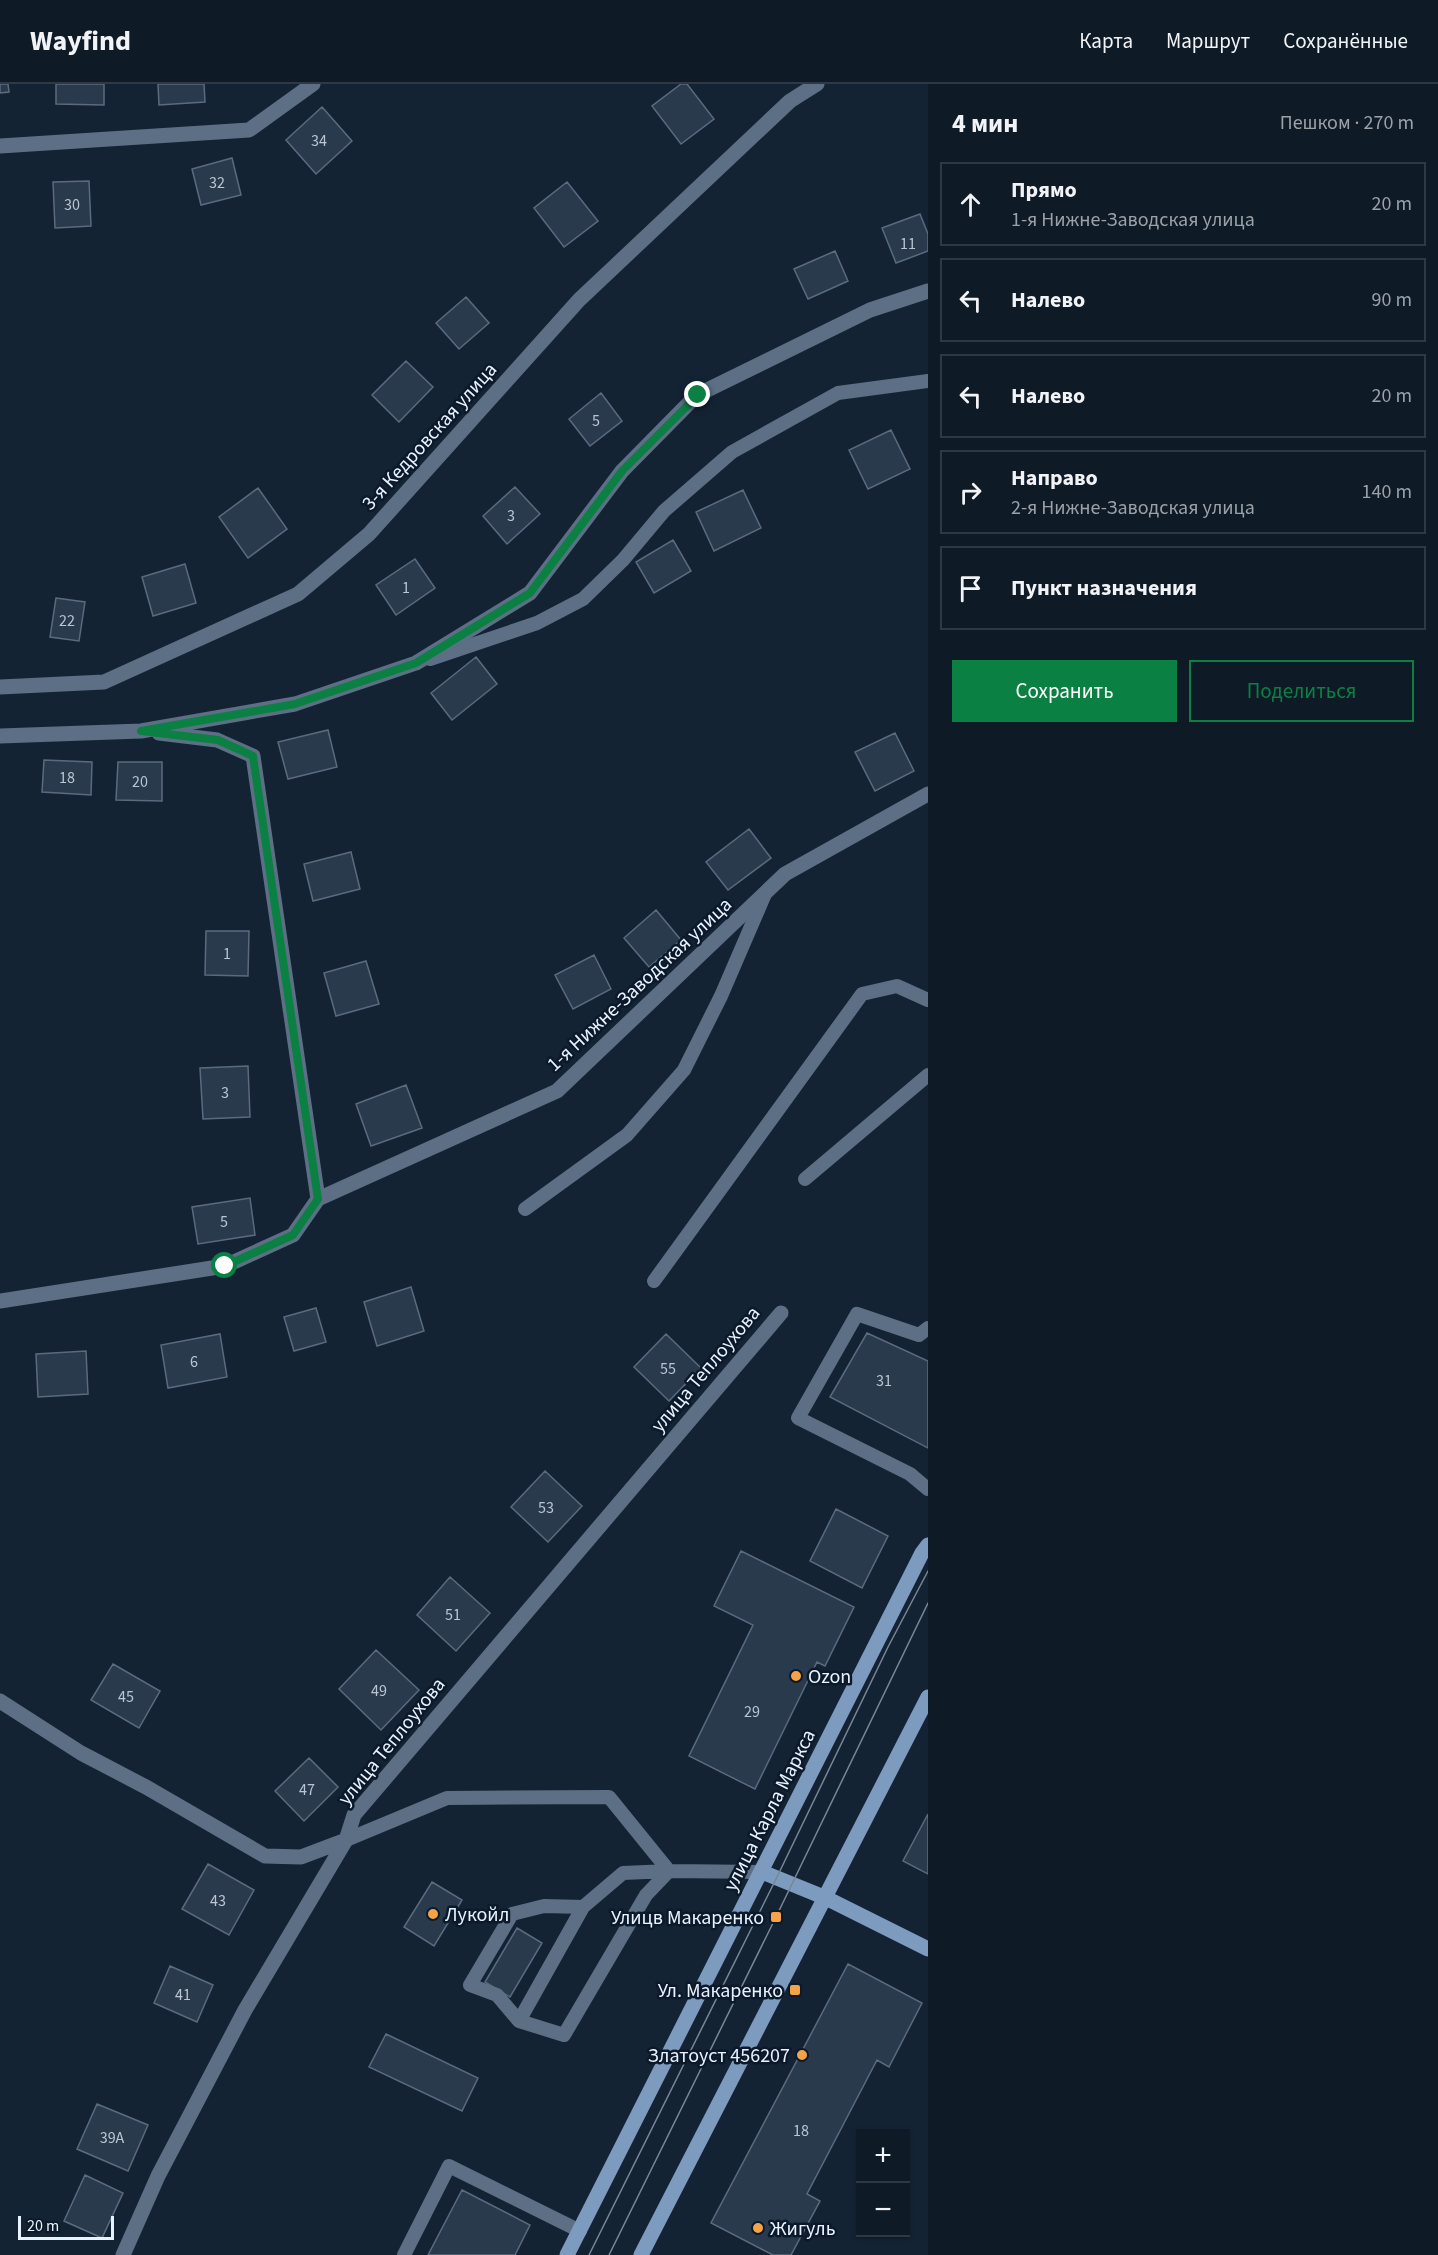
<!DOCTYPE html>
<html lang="ru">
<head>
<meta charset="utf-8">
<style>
  body { margin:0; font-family:"Source Sans 3",sans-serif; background:#18232f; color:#f1f3f6 }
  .controls { position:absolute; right:18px; bottom:18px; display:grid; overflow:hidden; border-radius:0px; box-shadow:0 2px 4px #0004 }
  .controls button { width:54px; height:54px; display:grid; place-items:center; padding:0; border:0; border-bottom:2px solid #2f3844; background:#0f1a27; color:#f1f3f6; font:30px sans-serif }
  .scale { position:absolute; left:18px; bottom:15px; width:96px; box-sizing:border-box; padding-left:6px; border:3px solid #e9f3ff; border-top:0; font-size:16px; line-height:21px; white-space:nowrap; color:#e9f3ff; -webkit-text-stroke:4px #0b192a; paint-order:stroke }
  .stop { position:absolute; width:18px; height:18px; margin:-14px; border:4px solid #0b8043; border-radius:50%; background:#fff }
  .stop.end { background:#0b8043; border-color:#fff; box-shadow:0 2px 6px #0008 }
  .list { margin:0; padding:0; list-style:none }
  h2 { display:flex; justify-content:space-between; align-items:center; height:78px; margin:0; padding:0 24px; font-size:26px }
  h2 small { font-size:20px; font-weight:400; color:#9ba1a7 }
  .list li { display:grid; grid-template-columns:39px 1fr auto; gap:18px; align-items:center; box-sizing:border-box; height:84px; margin:0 12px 12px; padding:0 12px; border:2px solid #2f3844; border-radius:0px }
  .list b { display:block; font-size:22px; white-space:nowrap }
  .list p { margin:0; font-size:20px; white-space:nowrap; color:#9ba1a7 }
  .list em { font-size:20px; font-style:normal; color:#9ba1a7 }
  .actions { display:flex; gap:12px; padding:18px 24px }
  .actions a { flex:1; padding:14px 0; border:2px solid #0b8043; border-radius:0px; text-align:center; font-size:21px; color:#0b8043 }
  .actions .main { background:#0b8043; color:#fff }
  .icon { flex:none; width:33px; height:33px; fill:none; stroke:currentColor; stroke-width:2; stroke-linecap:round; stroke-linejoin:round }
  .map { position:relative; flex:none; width:928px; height:2171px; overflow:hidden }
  header { display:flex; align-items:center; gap:36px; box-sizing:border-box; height:84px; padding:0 30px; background:#0f1a27; border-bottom:2px solid #2f3844 }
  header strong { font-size:28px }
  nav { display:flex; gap:33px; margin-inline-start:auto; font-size:21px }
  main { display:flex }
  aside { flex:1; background:#0f1a27 }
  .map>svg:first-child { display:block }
  .building { fill:#2a3a4d; stroke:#5a6b80; stroke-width:1.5 }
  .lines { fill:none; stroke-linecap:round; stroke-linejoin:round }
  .lane { stroke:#5c6f85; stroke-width:14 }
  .street { stroke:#5c6f85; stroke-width:15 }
  .secondary { stroke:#7d9bbe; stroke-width:15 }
  .tram { stroke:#798694; stroke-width:1.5 }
  .route { stroke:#0b8043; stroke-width:8 }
  .poi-dot { fill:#f5a346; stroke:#0b192a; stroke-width:2 }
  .labels { text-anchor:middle; stroke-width:5; stroke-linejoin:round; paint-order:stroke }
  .number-label { font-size:16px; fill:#b9c5d2 }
  .street-label { font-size:20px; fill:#e9f3ff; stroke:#0b192a }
  .poi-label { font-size:20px; fill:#e9f3ff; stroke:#0b192a; text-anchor:start }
</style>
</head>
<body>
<header>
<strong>Wayfind</strong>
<nav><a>Карта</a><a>Маршрут</a><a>Сохранённые</a></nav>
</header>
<main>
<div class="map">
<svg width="928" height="2171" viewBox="0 0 928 2171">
  <rect width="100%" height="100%" fill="#142334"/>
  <path class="building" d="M0 0H8L9 8 0 9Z
    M56 0H104V21L56 20Z
    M158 0H204L205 18 159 21Z
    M681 0H687L714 35 681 60 652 22Z
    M322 23 352 57 316 90 286 56Z
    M232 74 241 111 201 121 192 85Z
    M89 97 91 142 55 144 53 98Z
    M567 98 598 137 564 163 534 124Z
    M920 130 928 150V167L896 179 882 144Z
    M835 167 848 197 808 215 794 185Z
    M466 213 489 239 459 265 436 239Z
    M406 277 433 303 399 338 372 311Z
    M601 309 622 337 590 362 569 335Z
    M891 346 910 385 868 405 849 366Z
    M515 403 540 430 507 460 483 432Z
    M258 404 287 445 248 474 219 433Z
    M743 406 761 444 714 467 696 428Z
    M673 456 691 487 654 509 636 478Z
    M415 475 435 504 396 531 376 501Z
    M185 480 196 519 153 532 142 493Z
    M56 514 85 518 79 557 50 553Z
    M476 573 497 600 452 636 431 609Z
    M328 646 337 683 288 695 278 658Z
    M895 649 914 687 875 707 855 668Z
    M44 676 92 678 91 711 42 708Z
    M118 678H162V717L116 716Z
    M749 745 771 774 728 806 706 778Z
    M351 768 360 805 313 817 304 780Z
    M656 826 681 856 649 883 624 854Z
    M206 847H249L248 892 205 891Z
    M594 871 611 905 573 925 555 891Z
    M366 877 379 920 336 932 324 889Z
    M248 982 250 1033 203 1035 200 984Z
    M406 1001 422 1044 371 1062 356 1020Z
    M250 1114 255 1151 198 1160 192 1123Z
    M411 1203 424 1247 377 1262 364 1218Z
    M316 1224 326 1258 294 1267 284 1233Z
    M867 1249 928 1277V1364L830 1313Z
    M220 1250 227 1293 168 1304 161 1261Z
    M666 1250 701 1284 669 1317 634 1283Z
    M86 1267 88 1310 38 1313 36 1270Z
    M545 1387 582 1422 548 1458 511 1423Z
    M836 1425 888 1452 862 1504 810 1477Z
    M741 1467 854 1523 825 1582 817 1578 755 1705 689 1672 753 1541 714 1522Z
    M450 1493 490 1529 456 1567 417 1531Z
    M376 1566 419 1606 381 1646 339 1605Z
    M113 1580 160 1607 139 1644 91 1616Z
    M309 1674 338 1703 304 1737 275 1707Z
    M928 1730V1790L903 1777Z
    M208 1780 254 1806 229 1851 182 1825Z
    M432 1798 462 1816 434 1862 404 1843Z
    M517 1844 542 1859 510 1913 485 1898Z
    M848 1880 922 1919 889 1983 877 1976 807 2110 820 2117 791 2171H773L711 2139Z
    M170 1882 213 1901 197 1938 154 1919Z
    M386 1950 478 1994 462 2027 369 1983Z
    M97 2020 148 2041 128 2087 77 2065Z
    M85 2091 123 2109 102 2154 64 2137Z
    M462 2106 530 2141 515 2171H428Z"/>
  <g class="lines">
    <path class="lane" d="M430 575 537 539 583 515 623 476 664 427 732 368 838 309 928 297
      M805 1095 928 991
      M525 1125 627 1051 684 986 721 912 765 810
      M654 1197 862 910 897 902 928 916
      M928 1244 919 1251 857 1230 798 1334 910 1390 928 1405
      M346 1756 447 1714 609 1713 669 1787 762 1788
      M669 1787 646 1811 564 1951 519 1937 497 1911 470 1901 512 1830 544 1822 583 1823 623 1789Z
      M519 1937 583 1823
      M404 2171 449 2082 580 2147"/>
    <path class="street" d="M0 62 249 46 313 0
      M0 603 104 598 298 510 369 450 579 216 790 17 817 0
      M159 649 217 656 253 672 318 1115
      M0 652 141 647 295 620 416 579 530 509 622 387 697 311 870 226 928 207
      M0 1217 225 1182 293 1151 318 1115 557 1007 785 790 928 710
      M0 1617 81 1669 146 1703 265 1772 301 1773 346 1756
      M123 2171 158 2092 245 1926 346 1756 354 1731 781 1229"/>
    <path class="secondary" d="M762 1788 826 1814 928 1865
      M567 2171 922 1469 928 1461
      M641 2171 928 1613"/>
    <path class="tram" d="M589 2171 777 1793 888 1563 928 1487
      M609 2171 776 1833 928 1519"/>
  </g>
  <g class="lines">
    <path class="route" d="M225 1182 293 1151 318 1115 253 672 218 656 141 647 295 620 416 579 530 509 622 387 698 311"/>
  </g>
  <g class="poi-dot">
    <circle cx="796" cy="1592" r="6"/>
    <circle cx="433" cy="1830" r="6"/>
    <rect x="770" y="1827" width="12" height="12" rx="3"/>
    <rect x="789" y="1900" width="12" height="12" rx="3"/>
    <circle cx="802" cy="1971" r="6"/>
    <circle cx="758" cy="2144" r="6"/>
  </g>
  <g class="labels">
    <g class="number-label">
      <text x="319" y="62">34</text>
      <text x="217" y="104">32</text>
      <text x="72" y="126">30</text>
      <text x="908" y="165">11</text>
      <text x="596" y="342">5</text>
      <text x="511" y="437">3</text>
      <text x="406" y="509">1</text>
      <text x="67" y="542">22</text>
      <text x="67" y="699">18</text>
      <text x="140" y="703">20</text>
      <text x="227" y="875">1</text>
      <text x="225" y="1014">3</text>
      <text x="224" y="1143">5</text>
      <text x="194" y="1283">6</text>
      <text x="668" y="1290">55</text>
      <text x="884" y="1302">31</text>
      <text x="546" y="1429">53</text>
      <text x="453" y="1536">51</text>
      <text x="379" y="1612">49</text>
      <text x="126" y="1618">45</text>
      <text x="752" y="1633">29</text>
      <text x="307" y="1711">47</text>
      <text x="218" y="1822">43</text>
      <text x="183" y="1916">41</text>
      <text x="801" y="2052">18</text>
      <text x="112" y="2059">39А</text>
    </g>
    <g class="street-label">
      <text transform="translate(429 352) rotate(-48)" y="7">3-я Кедровская улица</text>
      <text transform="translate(639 900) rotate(-43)" y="7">1-я Нижне-Заводская улица</text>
      <text transform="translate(705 1285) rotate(-50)" y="7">улица Теплоухова</text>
      <text transform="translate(391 1657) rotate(-51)" y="7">улица Теплоухова</text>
      <text transform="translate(769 1726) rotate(-63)" y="7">улица Карла Маркса</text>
    </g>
    <g class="poi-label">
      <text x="808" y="1599">Ozon</text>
      <text x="445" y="1837">Лукойл</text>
      <text x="764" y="1840" text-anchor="end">Улицв Макаренко</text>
      <text x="783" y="1913" text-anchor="end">Ул. Макаренко</text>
      <text x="790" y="1978" text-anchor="end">Златоуст 456207</text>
      <text x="770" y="2151">Жигуль</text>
    </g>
  </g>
</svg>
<div class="controls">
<button>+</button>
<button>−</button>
</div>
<div class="scale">20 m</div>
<div class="stop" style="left:225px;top:1182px"></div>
<div class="stop end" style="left:698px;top:311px"></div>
</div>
<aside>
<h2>4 мин<small>Пешком · 270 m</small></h2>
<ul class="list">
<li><svg class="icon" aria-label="ahead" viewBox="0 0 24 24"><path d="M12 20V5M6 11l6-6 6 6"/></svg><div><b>Прямо</b><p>1-я Нижне-Заводская улица</p></div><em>20 m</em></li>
<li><svg class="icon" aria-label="left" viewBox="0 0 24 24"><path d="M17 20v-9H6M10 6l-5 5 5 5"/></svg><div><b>Налево</b></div><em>90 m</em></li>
<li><svg class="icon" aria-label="left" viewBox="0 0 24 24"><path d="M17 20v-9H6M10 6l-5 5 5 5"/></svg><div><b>Налево</b></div><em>20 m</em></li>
<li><svg class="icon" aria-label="right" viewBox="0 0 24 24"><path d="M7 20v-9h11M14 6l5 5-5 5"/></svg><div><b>Направо</b><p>2-я Нижне-Заводская улица</p></div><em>140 m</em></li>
<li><svg class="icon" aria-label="arrive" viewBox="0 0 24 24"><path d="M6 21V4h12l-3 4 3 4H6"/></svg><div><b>Пункт назначения</b></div></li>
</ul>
<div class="actions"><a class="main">Сохранить</a><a>Поделиться</a></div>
</aside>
</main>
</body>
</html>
